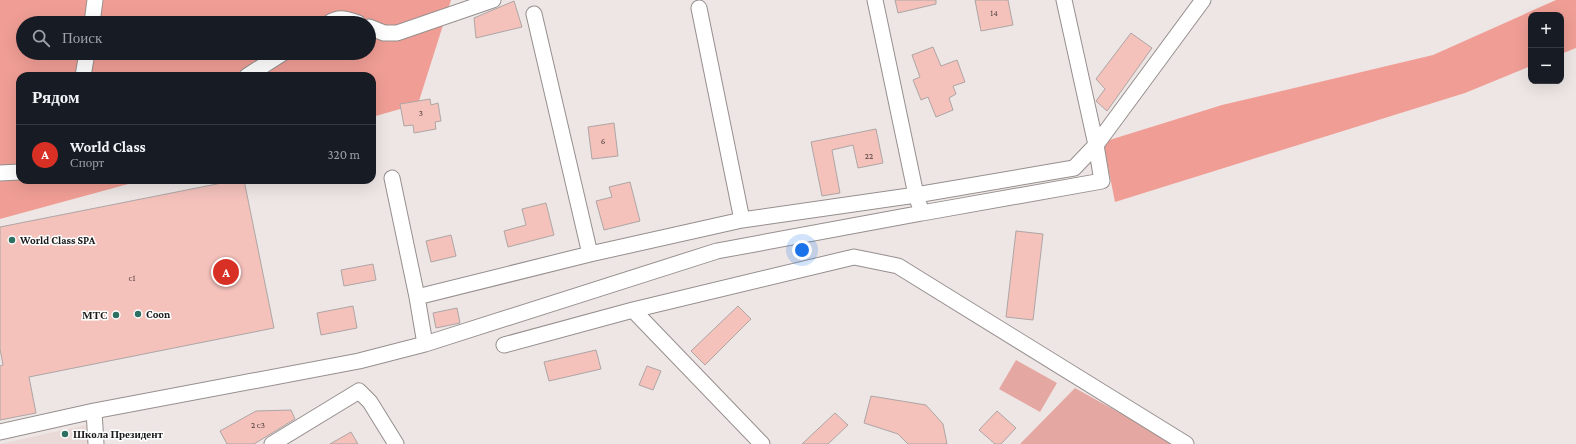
<!DOCTYPE html>
<html lang="ru">
<head>
<meta charset="utf-8">
<style>
  body { margin:0; font-family:"Crimson Pro",serif; background:#20242c; color:#f1f3f6 }
  .controls { position:absolute; right:12px; top:12px; display:grid; overflow:hidden; border-radius:8px; box-shadow:0 4px 16px #0002 }
  .controls button { width:36px; height:36px; display:grid; place-items:center; padding:0; border:0; border-bottom:1px solid #363941; background:#171b24; color:#f1f3f6; font:20px sans-serif }
  .you { position:absolute; left:802px; top:250px; width:14px; height:14px; margin:-10px; border:3px solid #fff; border-radius:50%; background:#1a73e8; box-shadow:0 0 0 6px #1a73e833 }
  .badge { display:grid; place-items:center; width:26px; height:26px; border-radius:50%; background:#d93025; color:#fff; font-size:13px; font-weight:700 }
  .pin { position:absolute; translate:-50% -50%; border:2px solid #fff; box-shadow:0 1px 4px #0006 }
  .list { margin:0; padding:0; list-style:none }
  h2 { display:flex; justify-content:space-between; align-items:center; height:52px; margin:0; padding:0 16px; font-size:17px }
  h2 small { font-size:13px; font-weight:400; color:#9ea1a6 }
  .list li { display:grid; grid-template-columns:26px 1fr auto; gap:12px; align-items:center; box-sizing:border-box; height:60px; padding:0 16px; border-top:1px solid #363941 }
  .list b { display:block; font-size:15px; white-space:nowrap }
  .list p { margin:0; font-size:13px; white-space:nowrap; color:#9ea1a6 }
  .list em { font-size:13px; font-style:normal; color:#9ea1a6 }
  .icon { flex:none; width:22px; height:22px; fill:none; stroke:currentColor; stroke-width:2; stroke-linecap:round; stroke-linejoin:round }
  .map { position:relative; flex:none; width:1576px; height:444px; overflow:hidden }
  .search { position:absolute; background:#171b24; box-shadow:0 4px 16px #0002; left:16px; top:16px; width:360px; height:44px; display:flex; align-items:center; gap:10px; box-sizing:border-box; padding:0 14px; border-radius:22px; color:#9ea1a6; font-size:15px }
  .panel { position:absolute; background:#171b24; box-shadow:0 4px 16px #0002; left:16px; top:72px; width:360px; height:112px; border-radius:12px }
  .map>svg:first-child { display:block }
  .built { fill:#e9d9d7 }
  .green { fill:#e5a7a1 }
  .forest { fill:#f09e95; fill-rule:evenodd }
  .building { fill:#f4c1bb; stroke:#ada6a5 }
  .lines { fill:none; stroke-linecap:round; stroke-linejoin:round }
  .minor-casing { stroke:#968f8e; stroke-width:17 }
  .minor { stroke:#fff; stroke-width:15 }
  .poi-dot { fill:#2d7061; stroke:#fff; stroke-width:1.5 }
  .labels { text-anchor:middle; stroke-width:3; stroke-linejoin:round; paint-order:stroke }
  .number-label { font-size:9px; fill:#524442 }
  .poi-label { font-size:11px; font-weight:bold; fill:#1c1a1a; stroke:#fff; text-anchor:start }
</style>
</head>
<body>
<div class="map">
<svg width="1576" height="444" viewBox="0 0 1576 444">
  <rect width="100%" height="100%" fill="#ede6e5"/>
  <path class="built" d="M86 425 87 444H0Z"/>
  <path class="green" d="M1016 360 1057 383 1040 412 999 389Z
    M1075 388 1174 443 1176 444H1020Z"/>
  <path class="forest" d="M0 0H451L418 104 372 117V76H20V180H143L0 219ZM23 23H369V53H23Z
    M1556 0H1576V48L1561 54V15H1531V66L1465 93 1115 202 1103 142 1222 105 1433 55Z"/>
  <path class="building" d="M895 0H936V4L898 13Z
    M975 0H1008L1013 25 981 31Z
    M514 1 522 27 476 38 474 18Z
    M1131 33 1152 48 1107 111 1096 101 1105 89 1096 79Z
    M933 47 941 66 957 60 965 82 953 86 956 94 949 98 953 110 936 117 928 97 921 100 913 80 920 77 912 55Z
    M430 99 431 105 438 103 441 121 435 122 436 129 414 133 413 125 404 126 400 104Z
    M614 123 618 156 592 159 588 127Z
    M876 129 883 163 858 168 853 145 832 150 840 193 822 196 811 142Z
    M237 180H244L274 328 29 377 36 413 0 420V366L3 365 0 349V227Z
    M630 182 640 221 604 230 596 201 612 197 609 187Z
    M546 203 554 235 508 247 504 231 526 225 522 209Z
    M1016 231 1043 234 1033 320 1006 317Z
    M451 235 456 256 431 262 426 241Z
    M373 264 376 280 344 286 341 270Z
    M353 306 357 328 321 335 317 313Z
    M738 306 751 319 705 365 691 351Z
    M457 308 460 323 436 328 433 313Z
    M596 350 601 369 549 381 544 362Z
    M647 366 661 371 653 390 639 385Z
    M871 396 926 405 943 424 947 444H908L898 434 864 423Z
    M291 410 295 419 254 444H227L220 431 256 411Z
    M997 411 1016 428 1001 444H995L979 430Z
    M835 413 848 425 828 444H802Z
    M351 432 358 444H330Z"/>
  <g class="lines">
    <defs>
      <path id="minor" d="M1064 0 1096 145 1203 0
        M699 8 742 220
        M534 14 590 254
        M92 23 95 0
        M329 23C339 16 348 19 358 23
        M369 27 384 33H397L493 0
        M83 76 87 53
        M247 76 283 53
        M0 173 20 172
        M392 178 417 297 590 254 742 220 916 195 1074 168 1096 145
        M922 213 1102 181 1096 145
        M417 297 425 344
        M633 310 854 257 898 266 1186 444
        M504 345 633 310 762 444
        M94 411 96 444
        M0 432 94 411 359 361 425 344 717 251 922 213 916 195 875 0
        M272 444 359 391 370 402 396 444"/>
    </defs>
    <use href="#minor" class="minor-casing"/>
    <use href="#minor" class="minor"/>
  </g>
  <g class="poi-dot">
    <circle cx="12" cy="240" r="4"/>
    <circle cx="138" cy="314" r="4"/>
    <circle cx="116" cy="315" r="4"/>
    <circle cx="65" cy="434" r="4"/>
  </g>
  <g class="labels">
    <g class="number-label">
      <text x="994" y="16">14</text>
      <text x="421" y="116">3</text>
      <text x="603" y="144">6</text>
      <text x="869" y="159">22</text>
      <text x="132" y="281">с1</text>
      <text x="258" y="428">2 с3</text>
    </g>
    <g class="poi-label">
      <text x="20" y="244">World Class SPA</text>
      <text x="146" y="318">Coon</text>
      <text x="108" y="319" text-anchor="end">МТС</text>
      <text x="73" y="438">Школа Президент</text>
    </g>
  </g>
</svg>
<div class="controls">
<button>+</button>
<button>−</button>
</div>
<div class="you"></div>
<div class="pin badge" style="left:226px;top:272px">A</div>
<div class="search"><svg class="icon" aria-label="search" viewBox="0 0 24 24"><circle cx="10" cy="10" r="6"/><path d="M15 15l6 6"/></svg>Поиск</div>
<section class="panel">
<h2>Рядом<small></small></h2>
<ul class="list">
<li><span class="badge">A</span><div><b>World Class</b><p>Спорт</p></div><em>320 m</em></li>
</ul>
</section>
</div>
</body>
</html>
